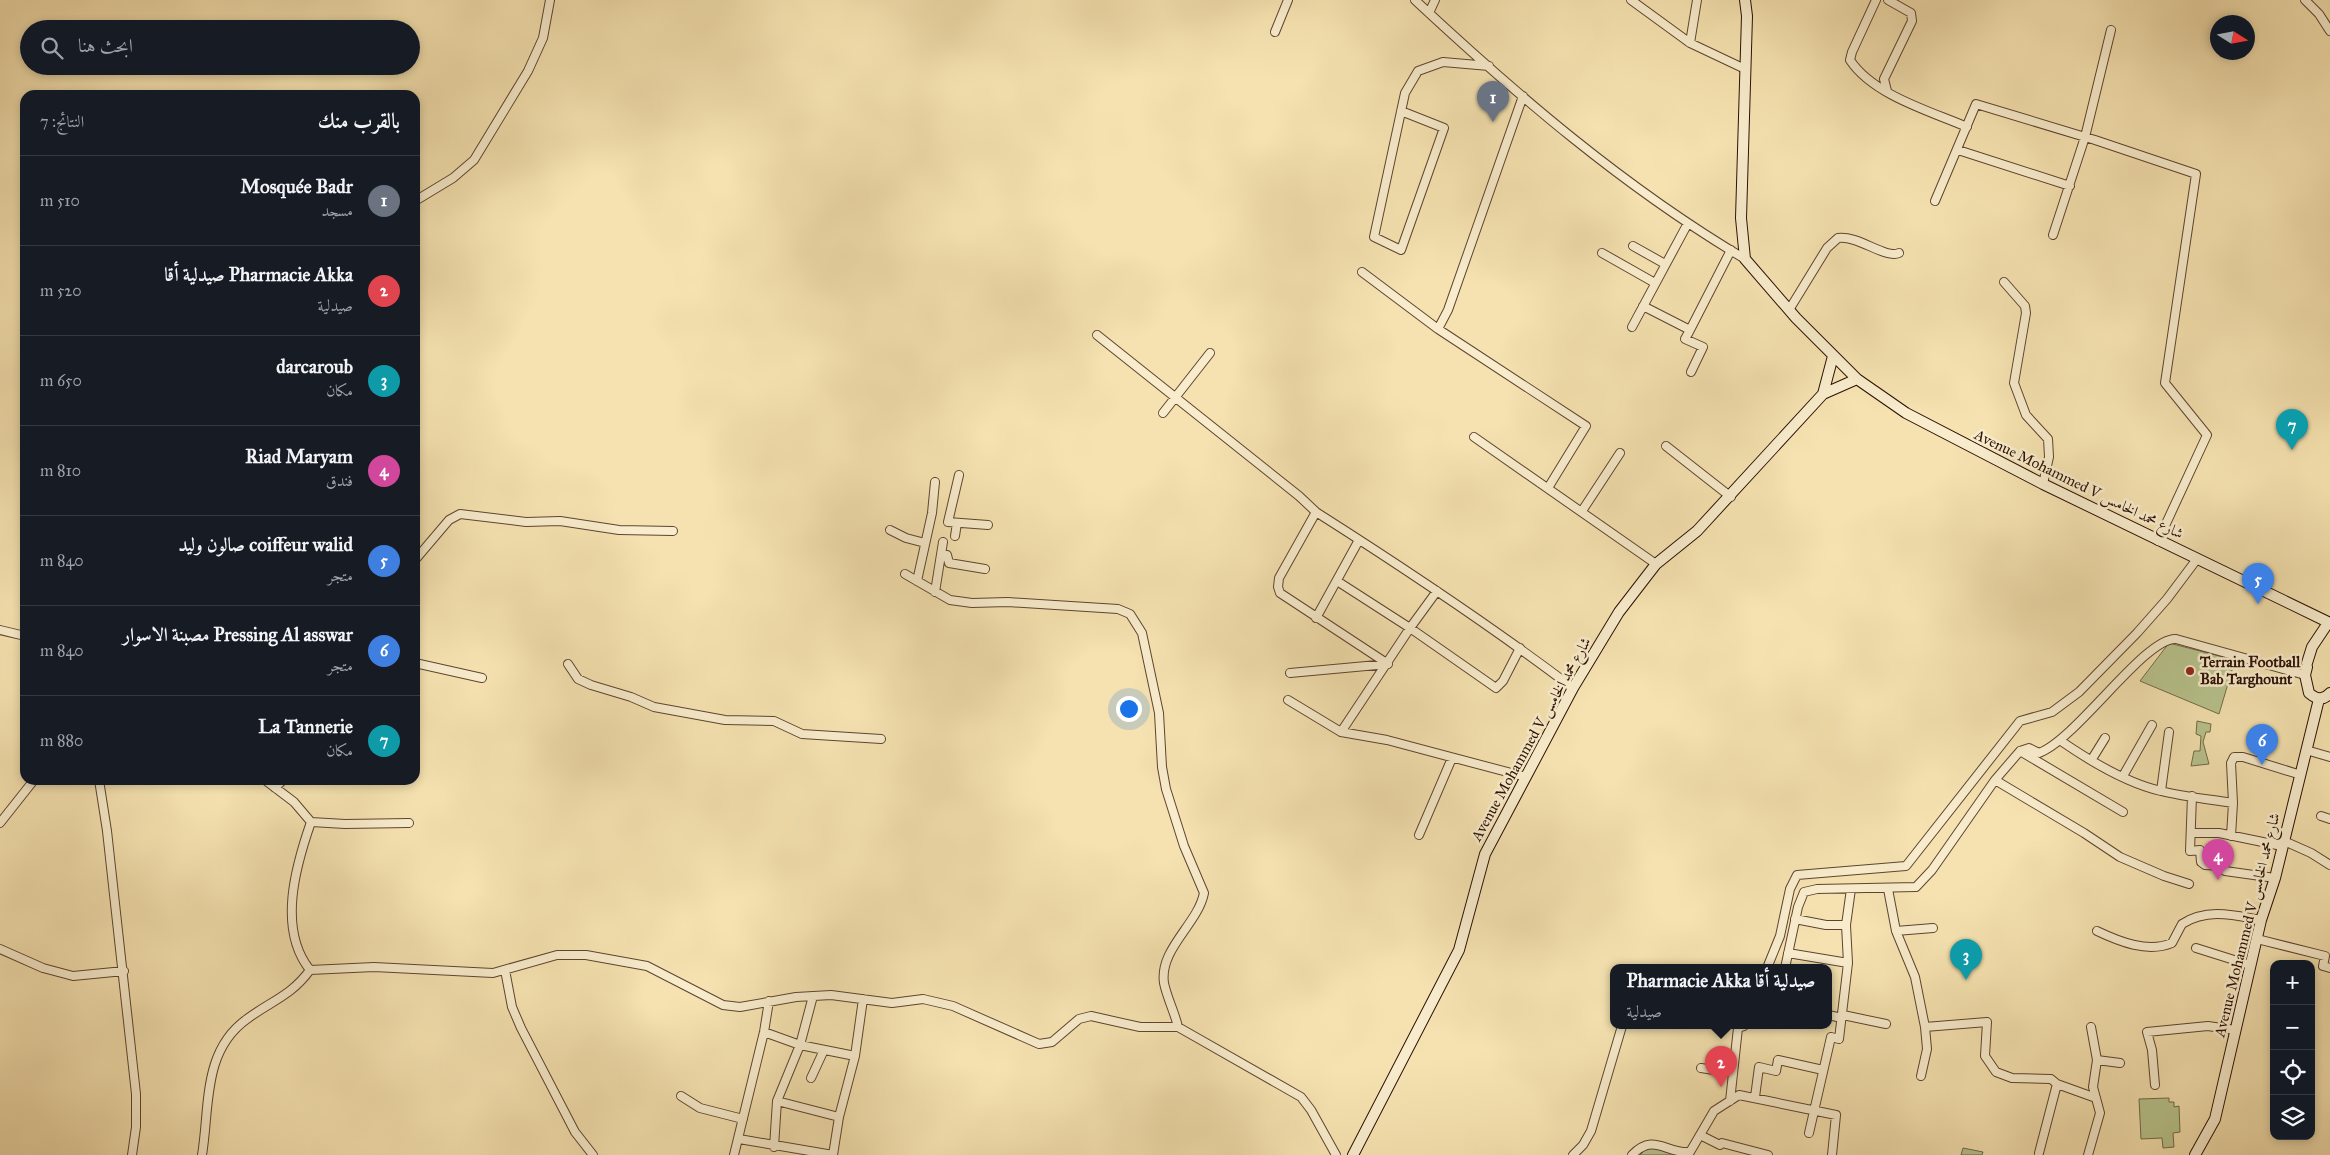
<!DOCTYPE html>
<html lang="ar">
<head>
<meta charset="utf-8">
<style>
  body { margin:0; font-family:"IM FELL Great Primer",Amiri,serif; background:#20242c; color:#f1f3f6; direction:rtl }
  .controls { position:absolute; right:15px; bottom:15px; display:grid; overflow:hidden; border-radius:10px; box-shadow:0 2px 8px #0003 }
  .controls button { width:45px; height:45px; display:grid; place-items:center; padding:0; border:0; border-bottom:1px solid #363941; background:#171b24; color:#f1f3f6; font:25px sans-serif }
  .compass { position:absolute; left:2210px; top:15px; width:45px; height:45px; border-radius:50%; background:#171b24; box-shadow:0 2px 8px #0003; rotate:101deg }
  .you { position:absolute; left:1128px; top:708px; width:18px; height:18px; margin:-12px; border:4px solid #fff; border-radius:50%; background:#1a73e8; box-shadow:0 0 0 8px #1a73e833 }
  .badge { display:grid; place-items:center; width:32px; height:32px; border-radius:50%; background:#ea580c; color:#fff; font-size:16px; font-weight:700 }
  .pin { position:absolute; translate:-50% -41px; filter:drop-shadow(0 1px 2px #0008) }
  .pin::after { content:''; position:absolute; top:26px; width:18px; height:15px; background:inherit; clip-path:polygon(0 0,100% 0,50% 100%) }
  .popup { position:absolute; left:1610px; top:964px; width:222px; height:65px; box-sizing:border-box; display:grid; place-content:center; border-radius:10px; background:#171b24; filter:drop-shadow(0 1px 4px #0005); font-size:16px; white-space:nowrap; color:#9ea1a6 }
  .popup b { font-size:19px; color:#f1f3f6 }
  .popup::after { content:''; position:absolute; left:50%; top:100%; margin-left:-10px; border:10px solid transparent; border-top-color:#171b24 }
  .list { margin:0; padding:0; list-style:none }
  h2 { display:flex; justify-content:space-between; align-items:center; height:65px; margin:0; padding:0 20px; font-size:21px }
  h2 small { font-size:16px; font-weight:400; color:#9ea1a6 }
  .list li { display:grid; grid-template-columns:32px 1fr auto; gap:15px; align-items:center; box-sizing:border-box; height:90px; padding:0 20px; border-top:1px solid #363941 }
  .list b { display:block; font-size:19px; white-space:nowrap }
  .list p { margin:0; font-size:16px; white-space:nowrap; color:#9ea1a6 }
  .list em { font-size:16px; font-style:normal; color:#9ea1a6 }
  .icon { flex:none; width:28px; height:28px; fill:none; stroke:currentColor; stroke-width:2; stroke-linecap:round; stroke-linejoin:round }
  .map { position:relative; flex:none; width:2330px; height:1155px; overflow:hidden; direction:ltr }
  .search { position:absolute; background:#171b24; box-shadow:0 2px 8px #0003; left:20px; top:20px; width:400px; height:55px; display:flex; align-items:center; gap:12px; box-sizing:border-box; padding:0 18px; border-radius:28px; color:#9ea1a6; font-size:19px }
  .panel { position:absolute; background:#171b24; box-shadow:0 2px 8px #0003; left:20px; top:90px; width:400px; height:695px; border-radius:15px; direction:rtl }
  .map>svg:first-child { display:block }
  .green { fill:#b8c48d; stroke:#726a49 }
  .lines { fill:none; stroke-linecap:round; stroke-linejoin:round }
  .street-casing { stroke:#5e4430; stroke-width:10 }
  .secondary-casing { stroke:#2b1005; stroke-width:12 }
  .street { stroke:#f8eccc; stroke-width:8 }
  .secondary { stroke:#f8eccc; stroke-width:10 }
  .poi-dot { fill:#8f2418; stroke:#f8eccc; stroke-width:2 }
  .labels { text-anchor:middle; stroke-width:5; stroke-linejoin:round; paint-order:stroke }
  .street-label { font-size:15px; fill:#2b1005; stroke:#f8eccc }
  .poi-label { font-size:15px; font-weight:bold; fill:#2b1005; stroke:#f8eccc; text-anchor:start }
</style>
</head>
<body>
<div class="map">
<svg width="2330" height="1155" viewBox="0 0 2330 1155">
  <rect width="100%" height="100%" fill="#f5e2b0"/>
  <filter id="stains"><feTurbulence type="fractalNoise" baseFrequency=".004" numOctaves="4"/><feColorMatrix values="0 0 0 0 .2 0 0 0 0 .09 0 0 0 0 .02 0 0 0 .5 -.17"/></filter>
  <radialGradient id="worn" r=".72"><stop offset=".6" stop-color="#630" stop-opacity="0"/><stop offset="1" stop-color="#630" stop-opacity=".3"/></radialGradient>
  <path class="green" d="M2169 643 2235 660 2219 714 2140 681Z
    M2197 721 2211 724 2210 732H2206L2203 742 2209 764 2191 766 2194 751H2200L2201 736 2196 734Z
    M2169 1098V1102H2174V1107L2179 1106 2180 1132 2173 1133 2174 1147 2163 1148 2162 1138 2141 1139 2139 1099Z
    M1649 1146 1681 1155H1640Z
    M1963 1148 1983 1152 1982 1155H1961Z"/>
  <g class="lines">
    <defs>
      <path id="street" d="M1415 0C1518 96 1624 187 1745 259
        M1631 0 1690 43 1745 69
        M1876 0 1852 52 1850 60C1873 95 1930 111 1967 127
        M2305 0 2319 14 2330 31
        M1429 13 1435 0
        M1275 32 1288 0
        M1690 43 1697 0
        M1887 91 1884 79 1912 21 1911 13 1888 0
        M1401 111 1444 128 1401 250 1374 237 1405 93 1418 71 1443 62 1489 66
        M1958 150 2070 186
        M415 201 453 178 474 160 528 71 543 38 550 0
        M1935 201 1976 104 2095 140 2196 174 2165 383 2207 435 2158 541
        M2053 235 2085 137 2111 30
        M1633 246 1665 264
        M1602 253 1655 283
        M1362 272 1438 329 1586 426 1548 488
        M2004 282 2025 306 2026 313 2014 383 2026 415 2048 439 2049 457 2043 484
        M1643 306 1690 330 1731 250
        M1789 310 1827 248 1838 238C1858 235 1885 259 1899 253
        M1632 327 1688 223
        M1438 329 1448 310 1523 96
        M1690 330 1685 339 1703 347 1691 372
        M1097 335 1299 496 1316 512C1404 568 1490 625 1573 688
        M1163 413 1210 353
        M1474 437 1656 564
        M1666 446 1731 497
        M959 475 948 522 988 525
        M1582 511 1620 453
        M1316 512 1279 578 1278 587 1280 593 1388 664
        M890 530 906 538 925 543
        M955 536 957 523
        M942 555H947L949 563 985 569
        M415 560 449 520 460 514 526 522 560 521 619 530 673 531
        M905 574 950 600 972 603 1008 602 1118 609 1130 614 1142 633 1159 713 1162 767 1166 789 1184 846 1204 893C1198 924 1159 949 1164 983 1167 998 1175 1013 1178 1027
        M917 581 932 513 935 482
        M1337 581 1410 628 1496 688 1503 681 1520 648
        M935 592 943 542
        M1316 618 1359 540
        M0 630 25 636
        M415 663 482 678
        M568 664 578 679 591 685 631 697 654 707 725 720 774 721 802 734 881 739
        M1290 673 1388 664
        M1288 700 1341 732 1387 740 1526 777
        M1341 732 1410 628 1437 591
        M2061 741C2090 761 2126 783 2161 791 2184 797 2209 799 2233 803
        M2306 750 2330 757
        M2020 751 2123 812
        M2092 759 2105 738
        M2123 776 2152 725
        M99 780 107 831 136 1094V1127L132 1155
        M265 780 294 802 311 822 345 824 409 823
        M1995 780 2084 833 2120 857 2164 876 2189 884
        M275 788 283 780
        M2161 791 2169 732
        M2192 796 2190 851 2200 850 2201 862 2205 865 2224 866 2225 871 2275 878
        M2321 816 2330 819
        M311 822C296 865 277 929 310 970L374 967 493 973 557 955H586L647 966 723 1005 740 1007 796 997 831 995 892 1003 923 999 953 1006 1039 1044 1052 1042 1079 1019 1091 1016 1140 1027H1178L1301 1097 1311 1110 1336 1155
        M0 823 34 780
        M2192 833H2219L2282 846
        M1419 835 1452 758
        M2231 836 2233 803 2231 763 2234 757H2243L2301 775
        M2284 841 2311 853 2330 865
        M1888 889 1896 931 1915 977 1925 1027 1987 1022 1985 1056 1996 1072 2012 1078 2051 1079 2057 1084 2096 1098
        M1795 919 1826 925H1846
        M1896 931 1933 928
        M2097 931C2120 942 2148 953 2172 943L2182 924C2207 908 2233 915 2261 920
        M2257 939 2325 956 2323 966 2330 968
        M2196 948 2250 965
        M0 949 43 968 73 976 124 971
        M1788 953 1848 963
        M1767 968 1780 936 1790 889 1797 875 1906 866 2020 721 2052 712 2079 692 2137 633 2167 599 2197 559
        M1785 968 1798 907 1804 892 1817 889 1916 887 1932 870 1995 780 2020 751 2029 748 2039 753C2077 739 2145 637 2176 639L2305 675
        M505 970 512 1007 521 1028 575 1132 593 1155
        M1828 1015 1842 1018
        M1843 1015 1886 1024
        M764 1032 800 1045 855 1056
        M2097 1060 2120 1063
        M1701 1068 1733 1073
        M1921 1076 1927 1049 1925 1027
        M811 1078 824 1050
        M2155 1085 2152 1050 2147 1032 2208 1026 2235 1030
        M681 1096 700 1108 743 1119
        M1755 1097 1759 1067 1776 1071 1778 1060 1823 1070
        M777 1101 839 1117
        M1730 1101 1738 1028 1744 1026
        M1809 1133 1831 1037 1839 1039 1848 963 1846 925 1851 889
        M1700 1135 1720 1145 1722 1143 1768 1155
        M739 1139 833 1155 839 1117 855 1056 863 999
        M774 1147 777 1101 800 1045 813 996
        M2039 1153 2057 1084
        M202 1155C210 1107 202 1051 247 1019 271 1001 291 996 310 970
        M734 1155 764 1032 769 1001
        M1573 1155 1583 1145 1591 1131 1622 1026
        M1632 1155C1654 1132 1666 1154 1690 1152L1714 1111 1739 1095 1836 1115 1832 1155
        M2088 1155 2100 1113 2093 1087 2097 1060 2091 1027"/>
      <path id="secondary" d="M1745 0 1747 16 1741 218 1745 259 1796 318 1857 379 1906 413 2043 484 2330 623
        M1823 394 1833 356
        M2307 663 2312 647 2328 623
        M2307 667 2305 675 2309 693C2316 699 2323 701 2330 693
        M1353 1155 1459 950 1485 854 1573 688 1619 612 1656 564 1697 531 1823 394 1857 379
        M2195 1155 2215 1119 2261 920 2275 878 2319 699"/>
    </defs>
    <use href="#street" class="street-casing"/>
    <use href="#secondary" class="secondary-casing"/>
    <use href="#street" class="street"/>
    <use href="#secondary" class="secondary"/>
  </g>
  <circle class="poi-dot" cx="2190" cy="671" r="5"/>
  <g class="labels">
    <g class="street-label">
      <text transform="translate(2079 484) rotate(26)" y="5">Avenue Mohammed V شارع محمد الخامس</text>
      <text transform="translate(1531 739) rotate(-61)" y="5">Avenue Mohammed V شارع محمد الخامس</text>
      <text transform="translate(2247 925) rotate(-76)" y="5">Avenue Mohammed V شارع محمد الخامس</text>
    </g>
    <g class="poi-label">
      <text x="2200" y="667">Terrain Football<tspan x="2200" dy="17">Bab Targhount</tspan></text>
    </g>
  </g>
  <rect width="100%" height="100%" filter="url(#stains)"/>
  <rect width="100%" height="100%" fill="url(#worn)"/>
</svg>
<div class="controls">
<button>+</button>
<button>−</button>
<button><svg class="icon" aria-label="locate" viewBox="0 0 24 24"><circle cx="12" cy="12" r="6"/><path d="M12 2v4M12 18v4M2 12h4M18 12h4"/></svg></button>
<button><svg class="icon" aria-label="layers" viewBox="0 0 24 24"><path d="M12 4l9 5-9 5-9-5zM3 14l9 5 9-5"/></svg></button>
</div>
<svg class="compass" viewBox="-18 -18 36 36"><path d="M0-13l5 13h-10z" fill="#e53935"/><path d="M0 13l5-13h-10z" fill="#9ea1a6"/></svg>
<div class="you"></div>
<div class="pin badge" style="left:1493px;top:122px;background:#6b7280">1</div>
<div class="pin badge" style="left:1721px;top:1087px;background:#e0444e">2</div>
<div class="popup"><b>Pharmacie Akka صيدلية أقا</b>صيدلية</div>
<div class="pin badge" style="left:1966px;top:980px;background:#0f9aa8">3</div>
<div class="pin badge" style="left:2218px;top:880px;background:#d1479c">4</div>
<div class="pin badge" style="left:2258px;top:604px;background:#3f7fe0">5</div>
<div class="pin badge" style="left:2262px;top:765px;background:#3f7fe0">6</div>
<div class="pin badge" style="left:2292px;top:450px;background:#0f9aa8">7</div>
<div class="search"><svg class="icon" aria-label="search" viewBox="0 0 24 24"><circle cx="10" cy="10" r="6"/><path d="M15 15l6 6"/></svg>ابحث هنا</div>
<section class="panel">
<h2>بالقرب منك<small>النتائج: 7</small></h2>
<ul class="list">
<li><span class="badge" style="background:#6b7280">1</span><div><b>Mosquée Badr</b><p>مسجد</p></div><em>510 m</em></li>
<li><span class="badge" style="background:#e0444e">2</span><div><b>Pharmacie Akka صيدلية أقا</b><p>صيدلية</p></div><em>520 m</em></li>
<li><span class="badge" style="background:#0f9aa8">3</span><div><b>darcaroub</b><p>مكان</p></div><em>650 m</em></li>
<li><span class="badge" style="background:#d1479c">4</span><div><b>Riad Maryam</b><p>فندق</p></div><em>810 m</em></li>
<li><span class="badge" style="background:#3f7fe0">5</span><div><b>coiffeur walid صالون وليد</b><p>متجر</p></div><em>840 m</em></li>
<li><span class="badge" style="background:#3f7fe0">6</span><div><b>Pressing Al asswar مصبنة الاسوار</b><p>متجر</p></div><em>840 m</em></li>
<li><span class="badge" style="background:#0f9aa8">7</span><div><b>La Tannerie</b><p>مكان</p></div><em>880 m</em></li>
</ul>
</section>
</div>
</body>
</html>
